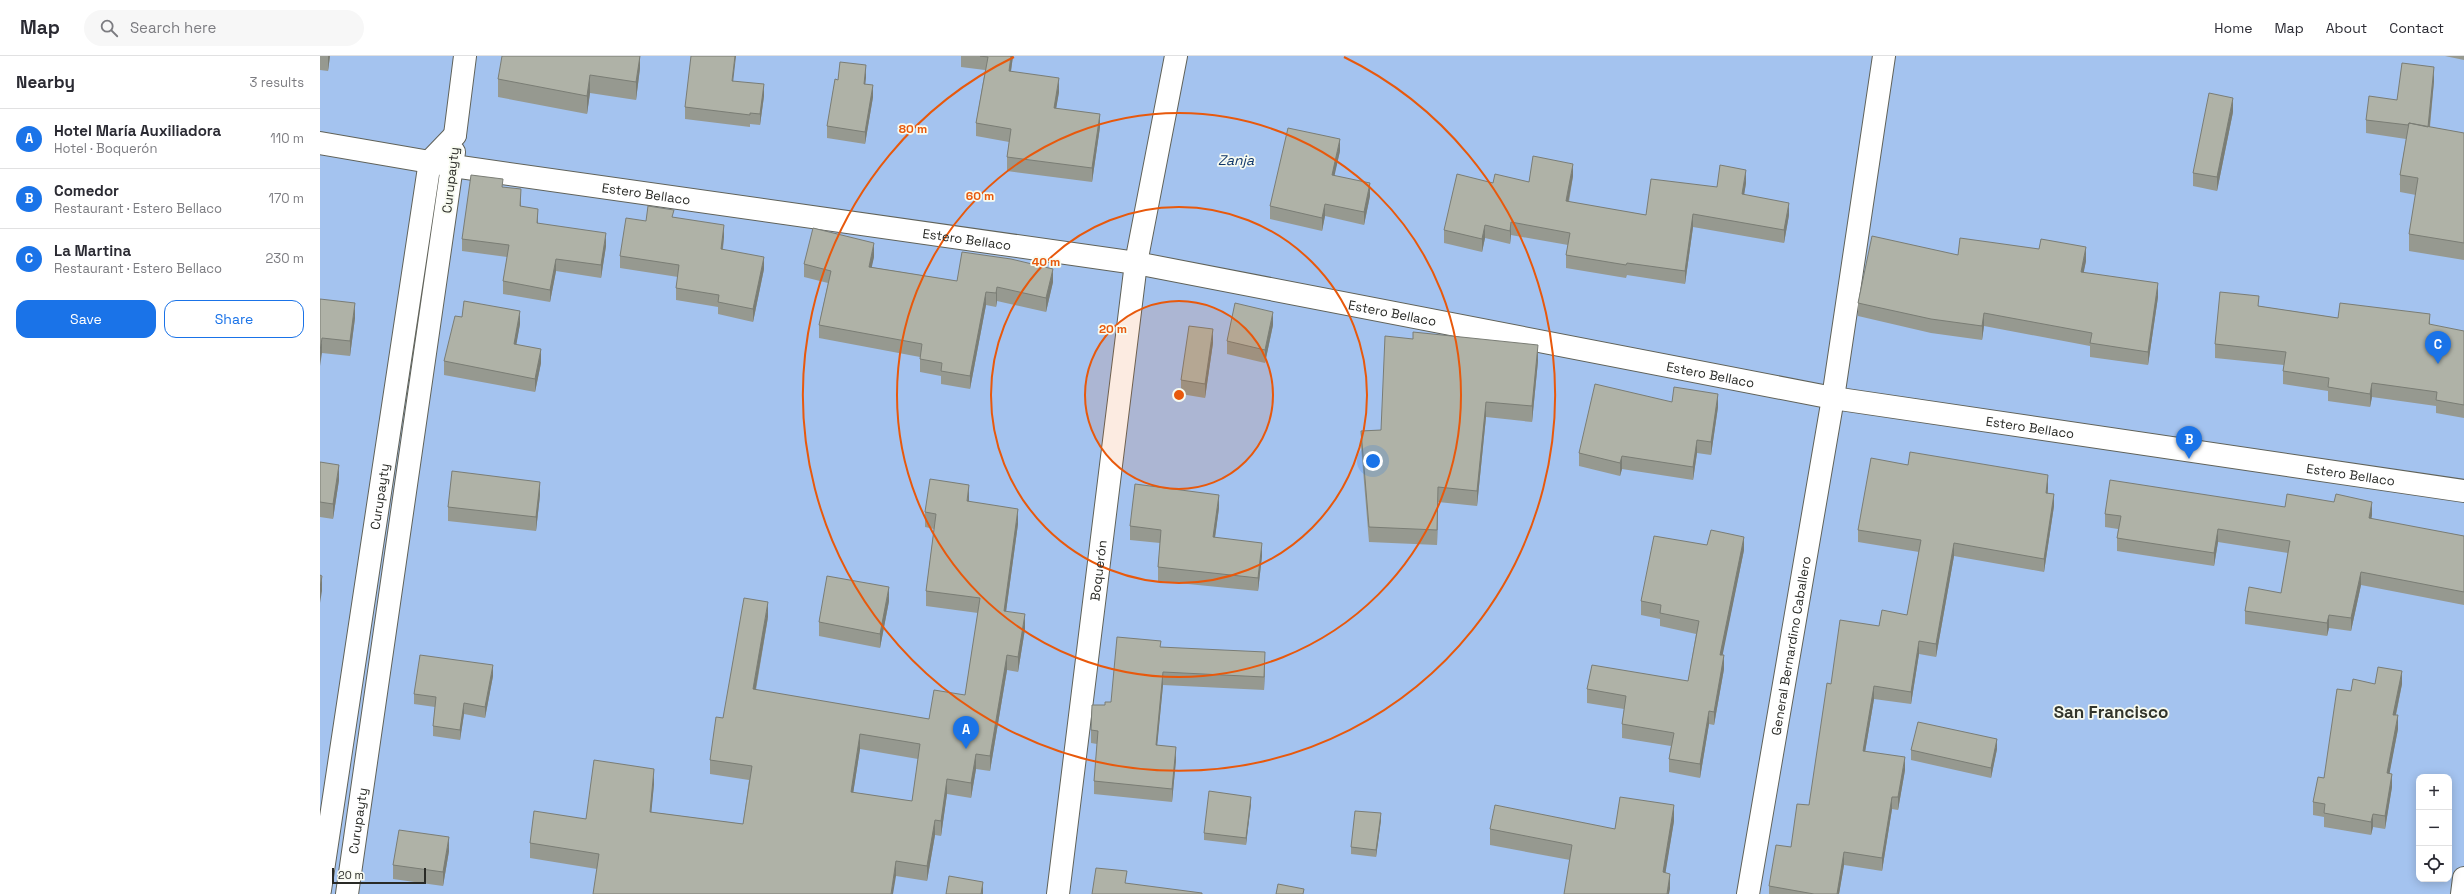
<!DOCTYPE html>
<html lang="en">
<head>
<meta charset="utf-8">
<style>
  body { margin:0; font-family:"Space Grotesk",sans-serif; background:#f7f7f7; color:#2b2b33 }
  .controls { position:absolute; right:12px; bottom:12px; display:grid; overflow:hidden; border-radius:8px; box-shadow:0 2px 10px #0003 }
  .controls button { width:36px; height:36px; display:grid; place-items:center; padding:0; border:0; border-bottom:1px solid #e1e1e2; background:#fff; color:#2b2b33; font:20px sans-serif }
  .scale { position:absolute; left:12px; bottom:10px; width:94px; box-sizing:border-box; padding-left:4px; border:2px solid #292a26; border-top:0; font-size:11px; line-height:14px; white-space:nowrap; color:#292a26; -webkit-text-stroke:3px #f8fbf0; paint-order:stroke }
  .you { position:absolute; left:1053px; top:405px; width:14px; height:14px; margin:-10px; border:3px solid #fff; border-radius:50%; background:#1a73e8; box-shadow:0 0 0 6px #1a73e833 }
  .badge { display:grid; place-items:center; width:26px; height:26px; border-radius:50%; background:#1a73e8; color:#fff; font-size:13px; font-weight:700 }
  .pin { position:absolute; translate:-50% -33px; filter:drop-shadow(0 1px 2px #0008) }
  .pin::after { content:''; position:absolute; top:21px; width:14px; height:12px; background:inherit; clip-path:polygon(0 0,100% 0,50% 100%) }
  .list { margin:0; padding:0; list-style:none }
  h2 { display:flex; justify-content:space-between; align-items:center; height:52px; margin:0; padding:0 16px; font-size:17px }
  h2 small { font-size:13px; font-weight:400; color:#7c7c81 }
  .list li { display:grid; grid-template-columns:26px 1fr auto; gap:12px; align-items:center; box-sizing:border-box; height:60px; padding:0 16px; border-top:1px solid #e1e1e2 }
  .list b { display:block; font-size:15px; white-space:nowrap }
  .list p { margin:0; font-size:13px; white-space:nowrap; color:#7c7c81 }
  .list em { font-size:13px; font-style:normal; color:#7c7c81 }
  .actions { display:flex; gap:8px; padding:12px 16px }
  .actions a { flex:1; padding:9px 0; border:1px solid #1a73e8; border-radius:12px; text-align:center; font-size:14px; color:#1a73e8 }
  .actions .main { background:#1a73e8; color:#fff }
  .icon { flex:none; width:22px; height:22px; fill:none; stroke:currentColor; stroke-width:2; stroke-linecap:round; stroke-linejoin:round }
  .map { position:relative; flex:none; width:2144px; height:838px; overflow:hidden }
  header { display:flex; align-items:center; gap:24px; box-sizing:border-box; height:56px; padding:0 20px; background:#fff; border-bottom:1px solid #e1e1e2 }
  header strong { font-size:19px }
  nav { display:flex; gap:22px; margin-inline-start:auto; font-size:14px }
  .search { width:280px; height:36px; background:#f7f7f7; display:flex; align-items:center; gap:10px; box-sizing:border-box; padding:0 14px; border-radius:22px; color:#7c7c81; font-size:15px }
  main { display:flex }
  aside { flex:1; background:#fff }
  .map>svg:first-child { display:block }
  .water { fill:#a4c3ef; fill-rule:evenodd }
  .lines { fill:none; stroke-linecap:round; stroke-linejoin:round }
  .street-casing { stroke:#606259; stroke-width:24 }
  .secondary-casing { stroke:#606259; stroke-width:24 }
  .street { stroke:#fff; stroke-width:22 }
  .secondary { stroke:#fff; stroke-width:22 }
  .wall { fill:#969990; fill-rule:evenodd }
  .shaded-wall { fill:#7a7d75 }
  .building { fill:#afb2a7; stroke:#7a7d75; fill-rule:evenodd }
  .ring { fill:none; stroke:#e8590c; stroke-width:2 }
  .labels { text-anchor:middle; stroke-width:3.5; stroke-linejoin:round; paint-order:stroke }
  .street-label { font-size:13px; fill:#292a26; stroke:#f8fbf0 }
  .water-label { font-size:14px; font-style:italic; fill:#0d3569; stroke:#f8fbf0 }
  .district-label { font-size:17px; font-weight:bold; fill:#32352c; stroke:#f8fbf0 }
  .centre { fill:#e8590c; stroke:#f8fbf0; stroke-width:2 }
  .ring-label { font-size:12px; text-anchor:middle; font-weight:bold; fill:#e8590c; stroke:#f8fbf0; stroke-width:3.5; stroke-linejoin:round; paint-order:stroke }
</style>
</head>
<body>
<header>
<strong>Map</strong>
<div class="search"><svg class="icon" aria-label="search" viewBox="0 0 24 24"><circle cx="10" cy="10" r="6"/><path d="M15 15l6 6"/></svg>Search here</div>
<nav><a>Home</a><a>Map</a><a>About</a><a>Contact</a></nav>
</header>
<main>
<aside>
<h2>Nearby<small>3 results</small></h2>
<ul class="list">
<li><span class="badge">A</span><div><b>Hotel María Auxiliadora</b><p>Hotel · Boquerón</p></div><em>110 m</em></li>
<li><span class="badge">B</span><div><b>Comedor</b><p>Restaurant · Estero Bellaco</p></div><em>170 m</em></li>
<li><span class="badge">C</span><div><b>La Martina</b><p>Restaurant · Estero Bellaco</p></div><em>230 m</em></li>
</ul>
<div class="actions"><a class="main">Save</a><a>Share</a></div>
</aside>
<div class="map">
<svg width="2144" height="838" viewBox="0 0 2144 838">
  <rect width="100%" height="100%" fill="#eaede2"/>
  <path class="water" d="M0 0H2144V838H0ZM2099 721H2129V823H2099Z"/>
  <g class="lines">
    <defs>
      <g id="street">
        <path d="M135 79 145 0"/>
        <path id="s1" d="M738 838 816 207 856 0"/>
        <path id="s2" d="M1428 838 1513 342 1564 0"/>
      </g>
      <g id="secondary">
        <path id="s3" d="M0 87 133 110 816 207 1513 342 2144 435"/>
        <path id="s4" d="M0 834 110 105 135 79"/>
        <path id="s5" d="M27 838 134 96"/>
        <path d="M2142 838 2144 822"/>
      </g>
    </defs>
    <use href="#street" class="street-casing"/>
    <use href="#secondary" class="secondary-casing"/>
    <use href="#street" class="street"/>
    <use href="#secondary" class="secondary"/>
  </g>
  <path class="wall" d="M0 0H10L8 15 0 14Z
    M320 0V12L316 44 270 37 267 58 178 41V23Z
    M641 0H693L691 15 739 36 736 52 780 71 772 126 687 115V101L689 86 656 80V67L665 14 641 11Z
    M2125 0H2144V4Z
    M546 21 545 28 553 41 545 88 507 82V70L518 24Z
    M413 25 444 40 440 69 430 68V71L365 63V51Z
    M2114 25 2110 71 2144 77V204L2089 195V178L2096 139 2080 136V119L2086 83 2046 77V64L2077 44Z
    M1913 56 1897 135 1873 130V117Z
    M1020 95 1014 119 1050 140 1044 169 1005 160 1002 175 950 163V150Z
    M1253 120 1249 146 1326 159 1397 131 1426 127 1424 139 1469 159 1464 187 1373 171 1365 228 1307 219 1306 222 1246 212V199L1248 189 1191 179 1190 188 1165 182 1162 196 1124 187V174L1173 127 1209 126Z
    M183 131 201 146V151L218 167 286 190 281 222 236 215 230 246 183 238V225L187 201 142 195V183Z
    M354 161 404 181 403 193 444 213 433 266 398 258V251L356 244V232L358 221 300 212V200L326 165Z
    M554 201 551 211 637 225 733 226 726 256 677 245 676 251 666 249 650 333 621 328V320L600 316V301L499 282V269L508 227 484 221V208Z
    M1766 205 1763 217 1838 241 1828 309 1770 301V290L1664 270 1662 284 1611 277 1538 260V247Z
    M0 243 35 262 30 300 2 297Z
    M1939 250 2018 262 2110 269 2144 275V362L2116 357V350L2052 341 2050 351 2008 345V335L1963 328V315L1964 309 1895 302V288Z
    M200 268 196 288 221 307 215 336 124 319V305Z
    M953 269 945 307 907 298V285Z
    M893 287 885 342 861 338V324Z
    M1218 305 1212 366 1166 361 1157 450 1118 446 1117 489 1049 486 1041 390V375L1061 374Z
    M1352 346 1398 351 1391 399 1377 397 1373 424 1302 413 1300 420 1259 410V397Z
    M0 406 19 424 13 463 0 461Z
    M1728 432V437L1734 450 1724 516 1634 500 1616 601 1599 598 1591 648 1554 643 1545 696 1585 714 1578 754 1572 753 1562 815 1524 809 1519 838H1449V830L1471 791 1489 749 1511 628 1559 570 1587 559 1599 496 1538 486V474Z
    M220 439 216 475 128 465V451Z
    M649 444V445L698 468 686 556 705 573 698 616 687 614 670 715 656 713 651 742 627 738 621 780 615 779 607 825 576 820 277 813 210 802V787L266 763 334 728 331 756 423 768 429 724 390 718V704L403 662 448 561 436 634 609 663 645 639 658 557 606 550V535L614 473 605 471V456ZM540 693 598 703 592 745 533 737Z
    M1965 451 2052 459 2051 463 2144 480V549L2041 529 2031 575 2009 572 2007 580 1925 568V555L1961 537 1968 497 1898 486 1894 510 1797 495V482L1798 473 1785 471V458Z
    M899 452 895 482 942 500 938 535 838 525V511L840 487 810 484V470Z
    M1387 489 1424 494 1402 599 1404 613 1394 669 1389 668 1380 722 1349 716V703L1351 690 1302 682V668L1304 653 1267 647V633L1368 625 1376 578 1340 570V563L1321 559V545Z
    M569 545 560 592 499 580V566Z
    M841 591 945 609 944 634 843 629 837 689 856 704 852 746 774 738V725L777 688 771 687V674L785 649 791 646Z
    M173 620 165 662 144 658 140 684 113 680V670L115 651 94 648V638Z
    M2055 628H2082L2076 659 2078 673 2069 718 2072 731 2065 773 2053 771 2051 779 2004 771V761L1993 759V746L2004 722 2031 635Z
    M1677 693 1671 722 1591 704V694Z
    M931 748 926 789 884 784V777Z
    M1061 764 1056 801 1031 798V791Z
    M1354 765 1345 817 1350 833 1250 804 1170 789V773H1295Z
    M129 795 123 830 73 823V809Z"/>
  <path class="shaded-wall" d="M8 0H10L8 15Z
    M320 0V12L316 44V26Z
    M415 0H416L412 36V25Z
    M691 0H693L689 29V15Z
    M546 9V21L544 40V28Z
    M2114 11V25L2108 86V72Z
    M270 19V37L267 58V40Z
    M739 22V36L734 65V52Z
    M444 28V40L440 69V58Z
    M553 29V41L545 88V76Z
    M1913 42V56L1897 135V121Z
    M780 58V71L772 126V112Z
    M1020 83V95L1012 131V119Z
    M1253 108V120L1246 158V145Z
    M1426 114V127L1422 151V138Z
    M1050 127V140L1044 169V156Z
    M201 133V146L200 163V150Z
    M1469 147V159L1464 187V174Z
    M1005 148V160L1002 175V162Z
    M218 153V165L217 180V167Z
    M1373 158V171L1365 228V215Z
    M1191 166V179L1190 188V175Z
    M404 169V181L401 205V193Z
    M1165 169V182L1162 196V183Z
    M286 177V190L281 222V209Z
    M554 187V201L549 224V211Z
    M1766 191V205L1761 230V216Z
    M444 201V213L433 266V253Z
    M236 203V215L230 246V234Z
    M733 213V226L726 256V242Z
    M1838 227V241L1828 309V296Z
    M677 231V245L676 251V237Z
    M666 236V249L650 333V320Z
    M35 247V262L30 300V285Z
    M200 255V268L194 302V288Z
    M953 256V269L945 307V294Z
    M1664 257V270L1662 284V270Z
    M2110 258V271L2109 268Z
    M893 273V287L885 342V328Z
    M2 282V297L0 310V295Z
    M1218 289V305L1212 366V350Z
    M221 293V307L215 336V323Z
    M2052 327V341L2050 351V338Z
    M1398 338V351L1391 399V386Z
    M1166 346V361L1157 450V435Z
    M1377 384V397L1373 424V411Z
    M1302 400V413L1300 420V407Z
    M19 409V424L13 463V448Z
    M1728 419V432L1726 449V437Z
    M220 426V439L216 475V461Z
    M649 429V444L647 460V445Z
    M1118 431V446L1117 489V474Z
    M1734 438V450L1724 516V503Z
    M899 439V452L893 495V481Z
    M2052 446V459L2049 475V462Z
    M698 453V468L684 570V555Z
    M1898 473V486L1894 510V497Z
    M1424 481V494L1400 612V599Z
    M942 487V500L938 535V522Z
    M1634 487V500L1616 601V588Z
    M2041 516V529L2031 575V562Z
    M2 520V535L0 547V532Z
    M569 531V545L560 592V578Z
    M448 546V561L433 648V633Z
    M705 558V573L698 616V601Z
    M2009 559V572L2007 580V567Z
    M1599 585V598L1591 648V636Z
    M945 596V609L944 634V621Z
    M687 599V614L670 715V700Z
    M1404 599V613L1394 669V656Z
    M173 609V620L165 662V651Z
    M2082 615V628L2073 672V659Z
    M843 616V629L836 702V689Z
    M1554 630V643L1543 708V695Z
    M144 647V658L140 684V674Z
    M1389 655V668L1380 722V708Z
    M2078 659V673L2067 731V717Z
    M540 678V693L531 751V736Z
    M1677 683V693L1671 722V712Z
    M856 691V704L852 746V733Z
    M656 698V713L651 742V727Z
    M1585 701V714L1578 754V741Z
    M334 713V728L330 771V756Z
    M2072 718V731L2065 773V760Z
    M627 723V738L621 780V765Z
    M931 741V748L926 789V782Z
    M1572 741V753L1562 815V802Z
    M1354 749V765L1343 832V816Z
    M1061 757V764L1056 801V794Z
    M2053 758V771L2051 779V766Z
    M615 764V779L607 825V810Z
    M129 781V795L123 830V816Z
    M1524 796V809L1519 838H1517Z
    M576 805V820L573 838H571Z
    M1350 818V833L1349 838H1347Z
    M663 826V838H661Z"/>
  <path class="building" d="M182 0H320L316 26 270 19 267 40 178 23Z
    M371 0H415L412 25 444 28 440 58 430 57V59L365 51Z
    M660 0H691L689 15 739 22 734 52 780 58 772 112 687 101 691 73 656 67 668 1Z
    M520 6 546 9 544 28 553 29 545 76 507 70 515 23 518 24Z
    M2082 7 2114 11 2108 71 2089 67 2088 69 2046 64 2049 40 2077 44Z
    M1889 37 1913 42 1897 121 1873 117Z
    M2089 67 2144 77V187L2089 178 2098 122 2080 119Z
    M968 72 1020 83 1012 119 1050 127 1044 156 1005 148 1002 162 950 150Z
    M1213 100 1253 108 1246 145 1326 159 1331 123 1397 131 1400 109 1426 114 1422 138 1469 147 1464 174 1373 158 1365 215 1307 207 1306 209 1246 199 1250 177 1191 166 1190 175 1165 169 1162 183 1124 174 1137 118 1173 127 1175 118 1209 126Z
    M151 119 183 123 182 131 201 133 200 150 218 153 217 167 286 177 281 209 236 203 230 234 183 225 189 189 142 183Z
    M328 150 354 154 352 161 404 169 401 193 444 201 433 253 398 246 399 239 356 232 359 209 300 200 306 162 326 165Z
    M493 172 554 187 549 211 637 225 642 196 691 203 733 213 726 242 677 231 676 237 666 236 650 320 621 315 622 307 600 303 602 288 499 269 511 215 484 208Z
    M1552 180 1638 199 1640 182 1719 193 1721 183 1766 191 1761 216 1838 227 1828 296 1770 287 1772 277 1664 257 1662 270 1611 263 1538 247Z
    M1900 236 1939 240 1938 250 2018 262 2020 247 2110 258 2109 268 2144 275V349L2116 344 2117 336 2052 327 2050 338 2008 331 2009 322 1963 315 1966 296 1895 288Z
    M0 243 35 247 30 285 2 282 0 295Z
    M144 245 200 255 194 288 221 293 215 323 124 305 135 260 142 261Z
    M915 247 953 256 945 294 907 285Z
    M869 270 893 273 885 328 861 324Z
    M1093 276 1218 289 1212 350 1166 346 1157 435 1118 431 1117 474 1049 471 1041 375 1061 374 1065 280 1093 283Z
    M1275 328 1352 346 1354 331 1398 338 1391 386 1377 384 1373 411 1302 400 1300 407 1259 397Z
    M1590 396 1728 419 1726 437 1734 438 1724 503 1634 487 1616 588 1599 585 1591 636 1554 630 1543 695 1585 701 1578 741H1572L1562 802 1524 796 1517 838H1494L1449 830 1456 789 1471 791 1477 748 1489 749 1505 641 1507 627 1511 628 1520 564 1559 570 1562 554 1587 559 1601 484 1538 474 1551 402 1588 409Z
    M0 406 19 409 13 448 0 446Z
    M132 415 220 426 216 461 128 451Z
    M610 423 649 429 647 445 698 453 684 555 705 558 698 601 687 599 670 700 656 698 651 727 627 723 621 765 615 764 607 810 576 805 571 838H273L279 798 210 787 214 755 266 763 274 704 334 713 330 756 423 768 432 710 390 704 396 661 403 662 424 542 448 546 433 633 609 663 614 634 645 639 660 542 606 535 616 458 605 456ZM540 678 600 688 592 745 531 736Z
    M1790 424 1965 451 1967 438 2014 446 2016 438 2052 446 2049 462 2144 480V536L2041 516 2031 562 2009 559 2007 567 1925 555 1929 531 1961 537 1970 485 1898 473 1894 497 1797 482 1801 460 1785 458Z
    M815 428 899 439 893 481 942 487 938 522 838 511 841 474 810 470Z
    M1391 474 1424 481 1400 599H1404L1394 656 1389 655 1380 708 1349 703 1354 677 1302 668 1306 640 1267 633 1272 609 1368 625 1379 565 1340 557 1341 549 1321 545 1334 480 1387 489Z
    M0 519 2 520 0 532Z
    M507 520 569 531 560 578 499 566Z
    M797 581 841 585 840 591 945 596 944 621 843 616 836 689 856 691 852 733 774 725 778 675 771 674 772 649H785V646H791Z
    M100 599 173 609 165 651 144 647 140 674 113 670 116 641 94 638Z
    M2058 611 2082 615 2073 659H2078L2067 717 2072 718 2065 760 2053 758 2051 766 2004 757 2005 748 1993 746 1998 721 2004 722 2017 633 2031 635 2033 623 2055 628Z
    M1598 666 1677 683 1671 712 1591 694Z
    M889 735 931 741 926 782 884 777Z
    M1300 741 1354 749 1343 816 1350 818 1347 838H1244L1252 789 1170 773 1175 749 1295 773Z
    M1035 755 1061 757 1056 794 1031 791Z
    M79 774 129 781 123 816 73 809Z
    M776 812 807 815 805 827 882 837V838H772Z
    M629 820 663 826 661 838H626Z
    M958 828 984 833 983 838H956Z"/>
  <circle cx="859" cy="339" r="94" fill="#e8590c" fill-opacity=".12"/>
  <g class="ring">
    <circle cx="859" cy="339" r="94"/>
    <circle cx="859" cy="339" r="188"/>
    <circle cx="859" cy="339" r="282"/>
    <path d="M1024 1A376 376 0 1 1 694 1"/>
  </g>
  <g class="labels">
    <g class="street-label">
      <text transform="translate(130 124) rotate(-83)" y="5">Curupayty</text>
      <text dy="5" stroke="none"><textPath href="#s3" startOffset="330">Estero Bellaco</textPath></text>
      <text dy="5" stroke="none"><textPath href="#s3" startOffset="654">Estero Bellaco</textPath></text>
      <text dy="5" stroke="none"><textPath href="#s3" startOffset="1086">Estero Bellaco</textPath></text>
      <text dy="5" stroke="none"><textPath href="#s3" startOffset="1410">Estero Bellaco</textPath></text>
      <text dy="5" stroke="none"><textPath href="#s3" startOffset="1734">Estero Bellaco</textPath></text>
      <text dy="5" stroke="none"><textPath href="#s3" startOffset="2058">Estero Bellaco</textPath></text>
      <text dy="5" stroke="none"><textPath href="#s4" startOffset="398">Curupayty</textPath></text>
      <text dy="5" stroke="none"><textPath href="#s1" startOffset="326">Boquerón</textPath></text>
      <text dy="5" stroke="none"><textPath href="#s2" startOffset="252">General Bernardino Caballero</textPath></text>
      <text dy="5" stroke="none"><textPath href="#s5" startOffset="74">Curupayty</textPath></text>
    </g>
    <g class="water-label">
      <text x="916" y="109">Zanja</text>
    </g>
    <g class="district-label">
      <text x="1791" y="662">San Francisco</text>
    </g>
  </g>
  <circle cx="859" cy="339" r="6" class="centre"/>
  <g class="ring-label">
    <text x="593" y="77">80 m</text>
    <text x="660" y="144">60 m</text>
    <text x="726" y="210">40 m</text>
    <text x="793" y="277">20 m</text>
  </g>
</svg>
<div class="controls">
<button>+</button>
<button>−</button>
<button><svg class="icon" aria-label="locate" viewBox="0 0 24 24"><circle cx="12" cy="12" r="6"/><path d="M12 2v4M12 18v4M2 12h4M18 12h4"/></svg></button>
</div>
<div class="scale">20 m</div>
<div class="you"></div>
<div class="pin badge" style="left:646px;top:693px">A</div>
<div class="pin badge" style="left:1869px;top:403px">B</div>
<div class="pin badge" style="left:2118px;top:308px">C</div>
</div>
</main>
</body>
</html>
